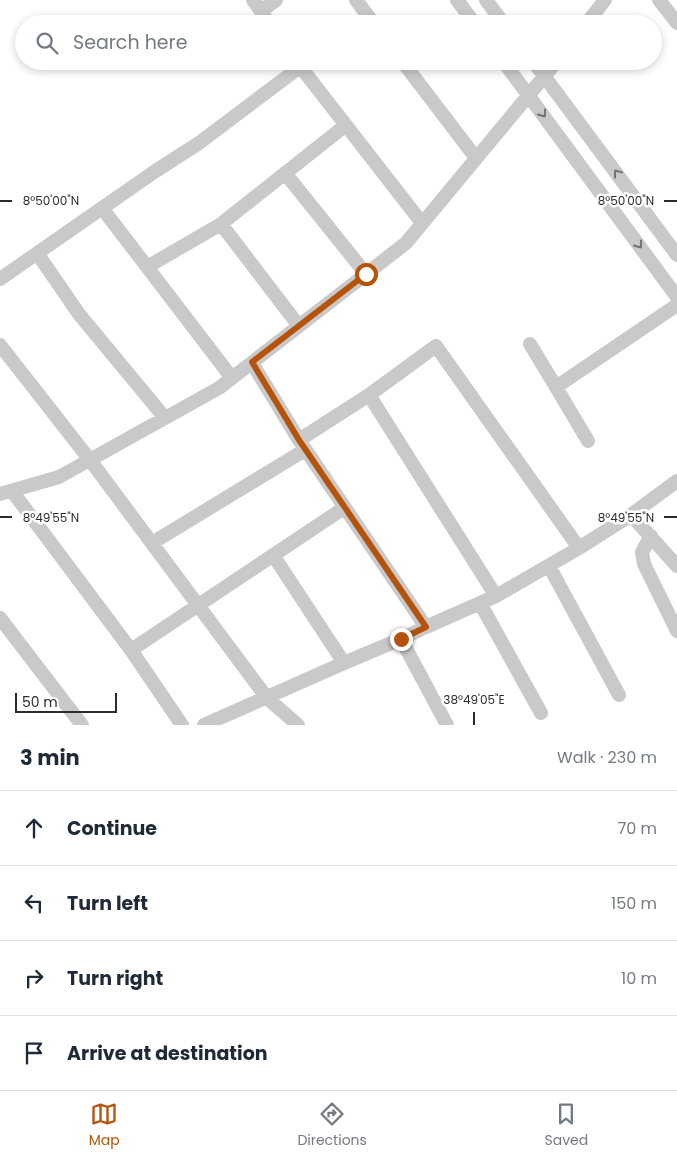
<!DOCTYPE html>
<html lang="en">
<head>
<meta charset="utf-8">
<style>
  body { margin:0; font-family:Poppins,sans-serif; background:#f6f6f7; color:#1f2937 }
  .scale { position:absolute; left:15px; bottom:12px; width:102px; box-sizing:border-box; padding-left:5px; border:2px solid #2c2c2c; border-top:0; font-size:14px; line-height:18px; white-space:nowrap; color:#2c2c2c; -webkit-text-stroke:4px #fff; paint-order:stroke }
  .stop { position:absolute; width:15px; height:15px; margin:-11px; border:4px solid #b45309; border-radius:50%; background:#fff }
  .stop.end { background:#b45309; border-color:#fff; box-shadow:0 1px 5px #0008 }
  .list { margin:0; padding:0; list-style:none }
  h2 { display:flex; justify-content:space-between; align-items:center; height:65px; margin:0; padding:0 20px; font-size:21px }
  h2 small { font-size:16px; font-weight:400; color:#747a83 }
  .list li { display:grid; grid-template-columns:32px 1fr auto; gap:15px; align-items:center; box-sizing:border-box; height:75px; padding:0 20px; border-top:1px solid #e0e1e3 }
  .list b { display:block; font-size:19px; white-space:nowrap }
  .list em { font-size:16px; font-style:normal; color:#747a83 }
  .icon { flex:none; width:28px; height:28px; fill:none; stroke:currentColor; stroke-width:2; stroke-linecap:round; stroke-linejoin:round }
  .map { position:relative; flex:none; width:677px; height:725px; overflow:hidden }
  .search { position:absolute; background:#fff; box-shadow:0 2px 8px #0003; left:15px; right:15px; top:15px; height:55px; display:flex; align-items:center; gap:12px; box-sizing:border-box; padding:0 18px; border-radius:28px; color:#747a83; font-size:19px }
  .sheet { height:365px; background:#fff }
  nav { display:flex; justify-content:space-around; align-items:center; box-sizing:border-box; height:70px; border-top:1px solid #e0e1e3; background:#fff; font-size:14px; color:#747a83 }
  nav a { display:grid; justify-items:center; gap:2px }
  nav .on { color:#b45309 }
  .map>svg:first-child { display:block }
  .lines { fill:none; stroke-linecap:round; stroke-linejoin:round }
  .minor { stroke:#c9c9c9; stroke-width:14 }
  .oneway { stroke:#737373 }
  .route { stroke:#b45309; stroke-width:6 }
  .ticks { fill:none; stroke:#2c2c2c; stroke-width:2 }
  .ticks-label { font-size:12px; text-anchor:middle; fill:#2c2c2c; stroke:#fff; stroke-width:5; stroke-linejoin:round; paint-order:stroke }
</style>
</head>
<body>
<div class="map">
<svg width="677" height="725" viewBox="0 0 677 725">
  <rect width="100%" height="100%" fill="#fff"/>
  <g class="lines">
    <path class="minor" d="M253 0 270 24
      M356 0 374 24
      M457 0 475 24
      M486 0 504 24
      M659 0 677 23
      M261 11 276 0
      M586 24 605 0
      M296 61 422 223
      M402 61 476 158
      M503 61 677 297
      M533 61 677 255
      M285 173 366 274
      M102 208 232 378
      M221 224 299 326
      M37 253 79 314 165 418
      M147 267 221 224 346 125
      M0 279 154 172 199 143 300 67
      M530 344 556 387
      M0 345 90 460 267 698 298 725
      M252 363 299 440 426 627
      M369 395 496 596
      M299 440 369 395 436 346 579 548
      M588 441 556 387 677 305
      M12 491 131 650 182 725
      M0 494 59 477 219 388 406 243 557 61
      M631 515 677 566
      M651 536 642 552 644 564 677 631
      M152 543 305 450
      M273 555 344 663
      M549 566 619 695
      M480 603 541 713
      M0 618 82 725
      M401 639 447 725
      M131 650 344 508
      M204 725 344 663 401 639 426 627 496 596 579 548 631 515 677 481"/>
  </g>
  <defs><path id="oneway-chevron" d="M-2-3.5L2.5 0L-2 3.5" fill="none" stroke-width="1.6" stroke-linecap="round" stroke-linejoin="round" transform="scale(1.25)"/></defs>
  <g class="oneway">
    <use href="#oneway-chevron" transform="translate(543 114) rotate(54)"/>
    <use href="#oneway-chevron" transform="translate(617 173) rotate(-127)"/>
    <use href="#oneway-chevron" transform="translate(639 245) rotate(54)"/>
  </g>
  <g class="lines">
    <path class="route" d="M366 274 252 362 299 440 426 627 401 639"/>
  </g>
  <path class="ticks" d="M0 201H12M664 201H677M0 517H12M664 517H677M474 712V725"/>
  <g class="ticks-label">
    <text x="51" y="205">8°50'00"N</text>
    <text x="626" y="205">8°50'00"N</text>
    <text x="51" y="522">8°49'55"N</text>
    <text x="626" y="522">8°49'55"N</text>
    <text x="474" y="704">38°49'05"E</text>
  </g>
</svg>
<div class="scale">50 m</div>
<div class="stop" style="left:366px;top:274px"></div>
<div class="stop end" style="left:401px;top:639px"></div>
<div class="search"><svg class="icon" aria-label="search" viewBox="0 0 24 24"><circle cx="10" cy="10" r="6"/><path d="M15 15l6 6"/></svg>Search here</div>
</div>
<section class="sheet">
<h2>3 min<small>Walk · 230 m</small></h2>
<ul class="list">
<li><svg class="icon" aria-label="ahead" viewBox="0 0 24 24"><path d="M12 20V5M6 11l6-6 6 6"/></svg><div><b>Continue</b></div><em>70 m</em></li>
<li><svg class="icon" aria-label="left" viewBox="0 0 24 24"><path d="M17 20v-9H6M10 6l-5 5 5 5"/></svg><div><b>Turn left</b></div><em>150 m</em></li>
<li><svg class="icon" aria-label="right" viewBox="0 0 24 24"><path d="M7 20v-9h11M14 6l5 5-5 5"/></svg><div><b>Turn right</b></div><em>10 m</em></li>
<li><svg class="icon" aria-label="arrive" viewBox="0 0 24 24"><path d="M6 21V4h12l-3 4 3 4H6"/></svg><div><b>Arrive at destination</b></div></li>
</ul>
</section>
<nav>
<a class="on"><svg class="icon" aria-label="map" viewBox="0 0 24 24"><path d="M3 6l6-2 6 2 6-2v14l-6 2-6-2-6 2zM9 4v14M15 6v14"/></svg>Map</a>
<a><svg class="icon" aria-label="directions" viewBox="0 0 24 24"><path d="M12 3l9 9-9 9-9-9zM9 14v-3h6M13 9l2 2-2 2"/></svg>Directions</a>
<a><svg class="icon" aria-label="saved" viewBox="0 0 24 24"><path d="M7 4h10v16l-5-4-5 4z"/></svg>Saved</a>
</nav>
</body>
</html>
